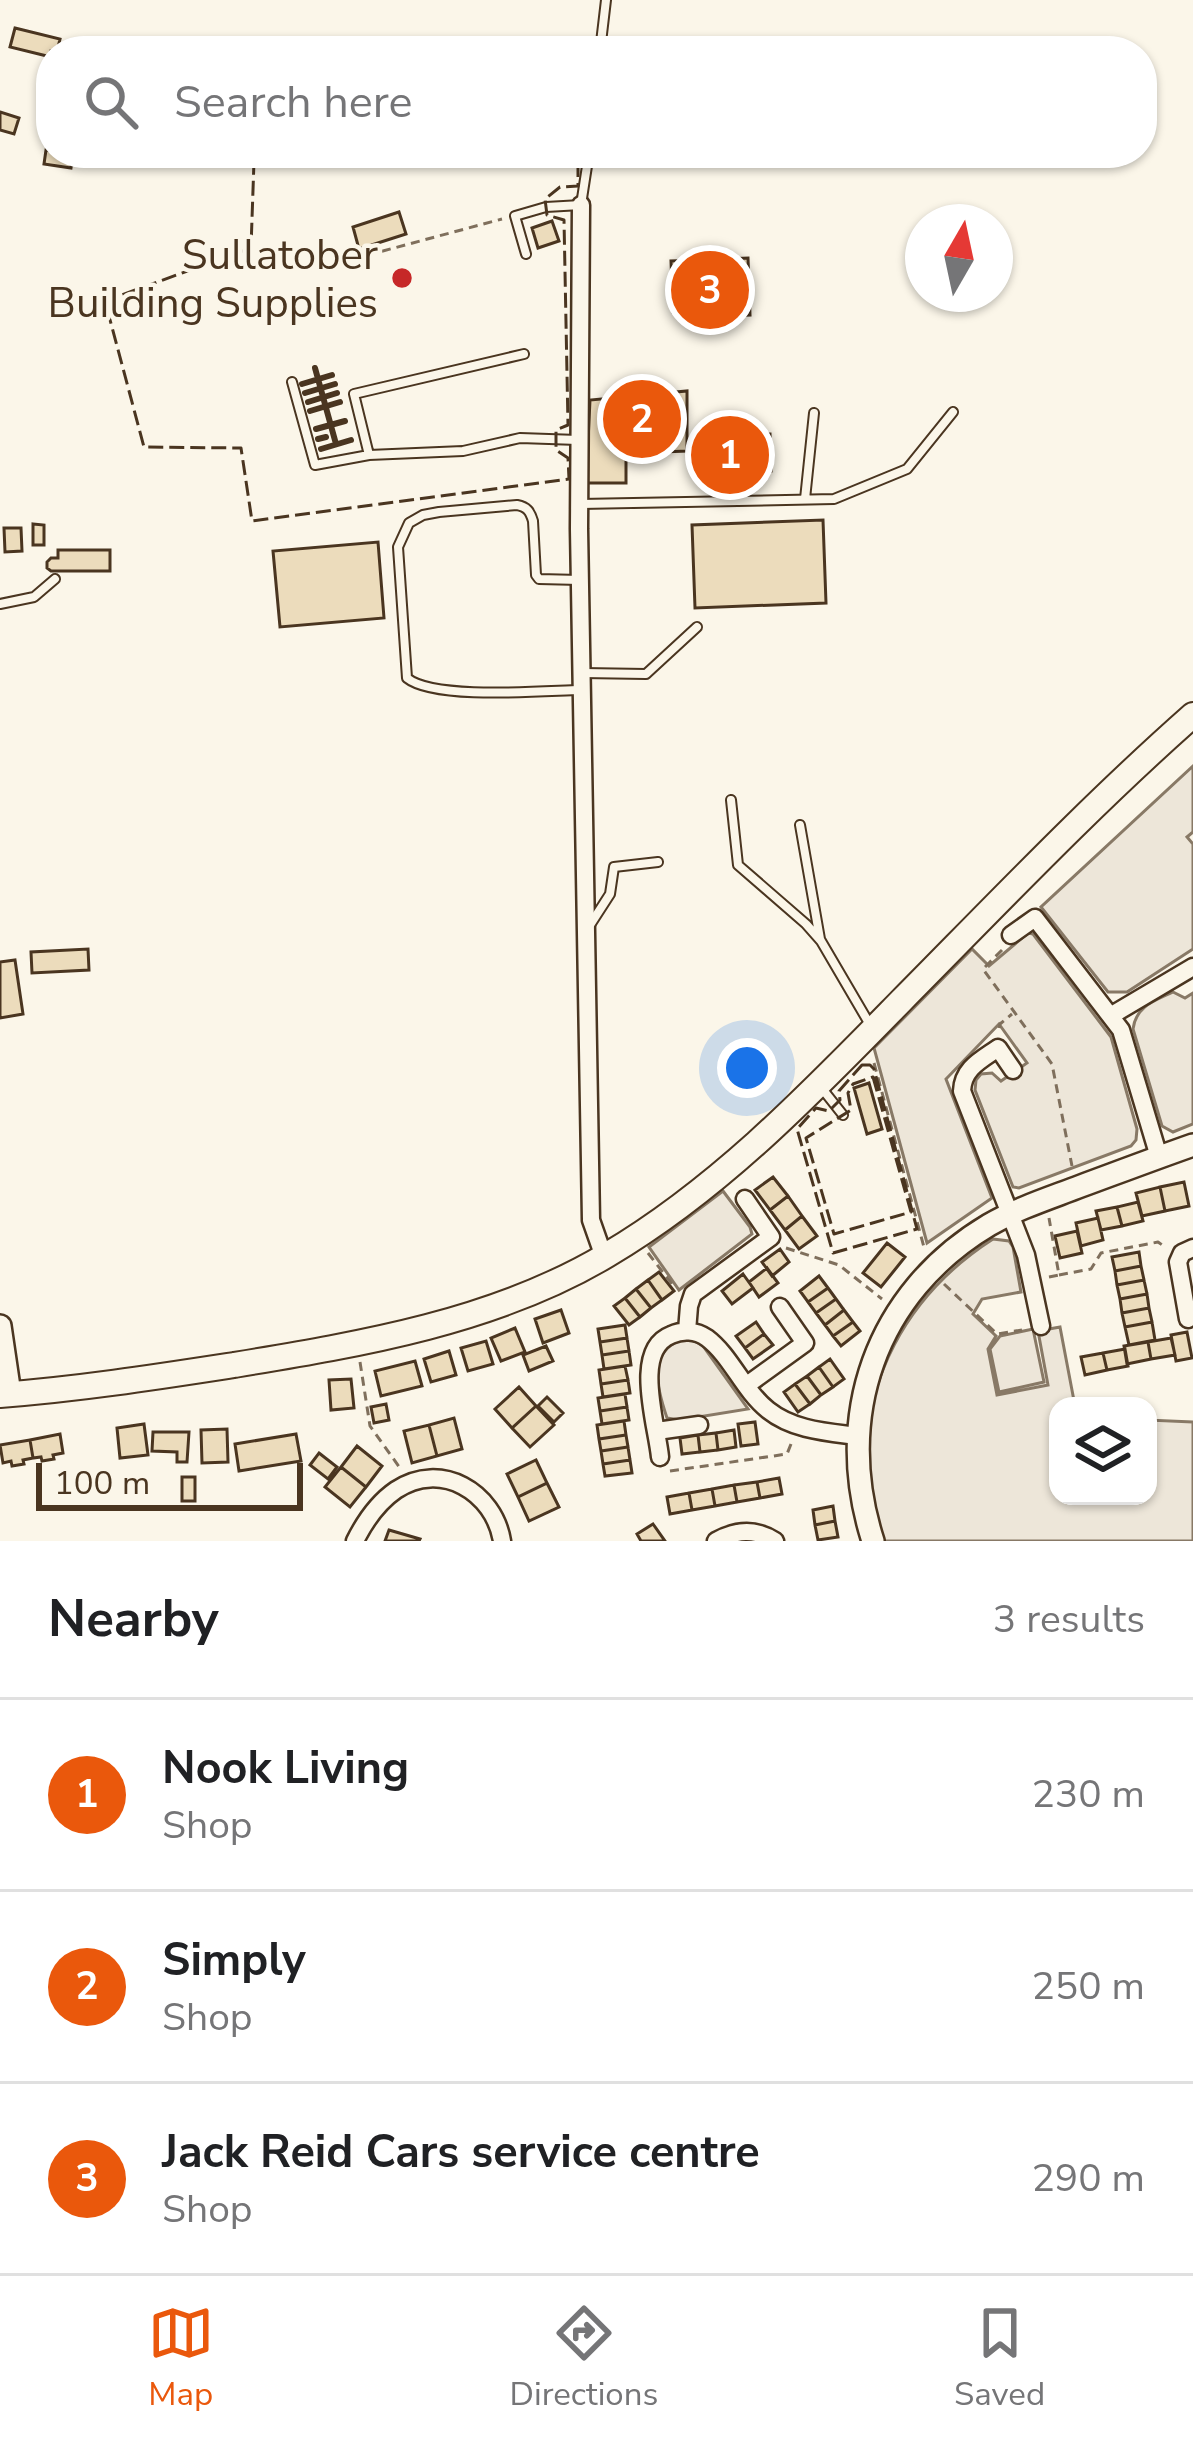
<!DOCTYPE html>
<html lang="en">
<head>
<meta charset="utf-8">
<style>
  body { margin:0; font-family:"Nunito Sans",sans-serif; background:#f2f2f2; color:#202124 }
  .controls { position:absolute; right:36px; bottom:36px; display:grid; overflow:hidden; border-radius:24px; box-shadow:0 3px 9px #0004 }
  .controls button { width:108px; height:108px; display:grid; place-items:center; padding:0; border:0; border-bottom:3px solid #e0e0e0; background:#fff; color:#202124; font:60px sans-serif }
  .compass { position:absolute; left:905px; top:204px; width:108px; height:108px; border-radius:50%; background:#fff; box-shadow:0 3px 9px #0004; rotate:9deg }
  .scale { position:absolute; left:36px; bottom:30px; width:267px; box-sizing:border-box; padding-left:12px; border:6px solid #4a3520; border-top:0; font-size:33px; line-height:42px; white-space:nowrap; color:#4a3520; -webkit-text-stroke:9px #fbf6e9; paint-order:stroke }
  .you { position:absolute; left:747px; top:1068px; width:42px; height:42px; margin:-30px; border:9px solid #fff; border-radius:50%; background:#1a73e8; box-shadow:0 0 0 18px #1a73e833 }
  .badge { display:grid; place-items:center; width:78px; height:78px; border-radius:50%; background:#ea580c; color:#fff; font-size:39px; font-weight:700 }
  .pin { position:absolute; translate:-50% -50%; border:6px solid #fff; box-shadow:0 3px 12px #0006 }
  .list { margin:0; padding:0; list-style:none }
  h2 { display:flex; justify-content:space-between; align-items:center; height:156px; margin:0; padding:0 48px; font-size:51px }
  h2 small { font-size:39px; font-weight:400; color:#757577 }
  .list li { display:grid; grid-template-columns:78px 1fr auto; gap:36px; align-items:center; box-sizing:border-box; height:192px; padding:0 48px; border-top:3px solid #e0e0e0 }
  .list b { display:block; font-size:45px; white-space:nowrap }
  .list p { margin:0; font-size:39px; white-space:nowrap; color:#757577 }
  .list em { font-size:39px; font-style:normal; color:#757577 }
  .icon { flex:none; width:66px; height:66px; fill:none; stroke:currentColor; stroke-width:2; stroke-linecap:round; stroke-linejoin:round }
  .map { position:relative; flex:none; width:1193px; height:1541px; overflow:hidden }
  .search { position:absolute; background:#fff; box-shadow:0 3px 9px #0004; left:36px; right:36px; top:36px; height:132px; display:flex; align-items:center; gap:30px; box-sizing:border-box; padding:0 42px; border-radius:48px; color:#757577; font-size:45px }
  .sheet { height:732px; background:#fff }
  nav { display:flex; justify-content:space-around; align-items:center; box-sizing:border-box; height:168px; border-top:3px solid #e0e0e0; background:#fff; font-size:33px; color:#757577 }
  nav a { display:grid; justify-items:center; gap:6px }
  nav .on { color:#ea580c }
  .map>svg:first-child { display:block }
  .green { fill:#ede6d9; stroke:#887966; stroke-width:3 }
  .building { fill:#ecdcbc; stroke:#4a3520; stroke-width:3 }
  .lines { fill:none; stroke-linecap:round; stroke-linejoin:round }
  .service-casing { stroke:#4a3520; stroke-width:12 }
  .minor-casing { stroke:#4a3520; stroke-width:21 }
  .tertiary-casing { stroke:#4a3520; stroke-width:26 }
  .secondary-casing { stroke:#4a3520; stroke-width:28 }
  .path { stroke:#7f6f5c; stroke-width:3; stroke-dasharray:9 6; stroke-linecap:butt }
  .service { stroke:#fbf6e9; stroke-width:8 }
  .minor { stroke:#fbf6e9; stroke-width:16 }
  .tertiary { stroke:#fbf6e9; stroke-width:21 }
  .secondary { stroke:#fbf6e9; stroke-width:24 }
  .fence { stroke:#4a3520; stroke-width:3; stroke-dasharray:15 6; stroke-linecap:butt }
  .wall { stroke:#4a3520; stroke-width:6 }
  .poi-dot { fill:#c62828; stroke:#fbf6e9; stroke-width:4.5 }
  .labels { text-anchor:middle; stroke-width:9; stroke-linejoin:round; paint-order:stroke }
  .poi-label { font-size:42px; fill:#4a3520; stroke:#fbf6e9; text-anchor:end }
</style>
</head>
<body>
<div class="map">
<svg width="1193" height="1541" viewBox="0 0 1193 1541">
  <rect width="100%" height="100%" fill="#fbf6e9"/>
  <path class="green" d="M1193 766V832L1187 837 1193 844V949L1127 992H1108L1041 907Z
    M1028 933 1033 934 1111 1037 1137 1129 1136 1140 1131 1146 1019 1188 1013 1187 975 1090 976 1080 981 1074 992 1073 1001 1081 1027 1063 999 1024 946 1079 992 1198 927 1243 874 1048 972 949 989 966Z
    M1173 992 1185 998 1193 993V1124L1173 1132 1162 1126 1133 1029C1136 1006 1154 1001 1173 992Z
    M723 1191 750 1227 752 1234 679 1290 649 1247Z
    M993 1239 1009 1241 1013 1247 1021 1292 982 1299 973 1314 996 1336 988 1349 997 1395 1048 1385 1038 1331 1060 1327 1075 1406H1058V1496H1148V1420L1193 1422V1541H883C879 1523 873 1504 870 1486 855 1384 909 1293 993 1239Z
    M1033 1329 1044 1382 999 1392 990 1349 1000 1336Z
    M683 1339H691L703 1346 748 1409 680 1420 667 1418C657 1388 646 1352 683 1339Z"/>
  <path class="building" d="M15 28 60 39 57 51H51V57L10 47Z
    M0 112 19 118 14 134 0 130Z
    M46 150 73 154 71 168 44 164Z
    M399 212 406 234 359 249 353 227Z
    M552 221 559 241 538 248 532 228Z
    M748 258 750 315 725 316V311L673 312 671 261 700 260 701 269H725V259Z
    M687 391V451L662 452 661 430 626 431V483H586L590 400Z
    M770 434 771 471 696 472 695 436Z
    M823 520 826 603 695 608 692 525Z
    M33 524 44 525V545H33Z
    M4 528H21L22 551 5 552Z
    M378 542 384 618 280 627 273 551Z
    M58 550H110V571H51L47 568V562L51 558H58Z
    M88 949 89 970 32 973 31 952Z
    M15 960 23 1014 0 1018V962Z
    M869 1083 882 1129 867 1134 854 1088Z
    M773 1177 788 1196 770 1210 755 1190Z
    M1184 1182 1189 1206 1165 1211 1160 1187Z
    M1160 1187 1165 1211 1142 1216 1136 1193Z
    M788 1196 802 1216 785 1230 770 1210Z
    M1138 1202 1143 1221 1122 1226 1117 1207Z
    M1117 1207 1122 1226 1101 1230 1096 1211Z
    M802 1216 817 1236 799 1249 785 1230Z
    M1098 1218 1103 1240 1081 1246 1076 1223Z
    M1077 1231 1082 1253 1060 1258 1055 1236Z
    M887 1243 905 1257 881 1287 863 1273Z
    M780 1249 789 1262 772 1276 762 1262Z
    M1139 1252 1141 1266 1115 1271 1112 1257Z
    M1141 1266 1144 1280 1117 1285 1115 1271Z
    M767 1268 778 1283 759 1297 749 1282Z
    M659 1272 674 1291 662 1300 648 1280Z
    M743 1274 753 1288 732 1304 722 1291Z
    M819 1276 828 1288 808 1302 800 1291Z
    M648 1280 662 1300 651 1308 636 1289Z
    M1144 1280 1147 1294 1120 1299 1117 1285Z
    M828 1288 836 1299 816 1313 808 1302Z
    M636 1289 651 1308 640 1317 625 1298Z
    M1147 1294 1149 1308 1122 1313 1120 1299Z
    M625 1298 640 1317 629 1325 614 1306Z
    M836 1299 844 1310 825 1325 816 1313Z
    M1149 1308 1152 1322 1125 1327 1122 1313Z
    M561 1310 569 1333 543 1343 535 1319Z
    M844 1310 853 1322 833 1336 825 1325Z
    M756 1322 764 1334 745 1348 736 1336Z
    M853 1322 860 1331 841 1346 833 1336Z
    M1152 1322 1155 1340 1129 1345 1125 1327Z
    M625 1325 627 1338 600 1342 598 1329Z
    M515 1328 525 1352 501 1361 491 1338Z
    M1187 1332 1192 1358 1176 1361 1171 1335Z
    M764 1334 773 1345 753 1359 745 1348Z
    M627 1338 629 1351 602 1355 600 1342Z
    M1171 1338 1175 1355 1151 1359 1148 1342Z
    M486 1341 493 1364 468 1371 461 1348Z
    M1148 1342 1151 1359 1127 1364 1124 1346Z
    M546 1346 553 1361 529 1371 523 1355Z
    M1125 1349 1128 1366 1107 1370 1103 1353Z
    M449 1351 456 1375 431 1382 424 1359Z
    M629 1351 631 1365 604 1369 602 1355Z
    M1103 1353 1107 1370 1085 1375 1081 1357Z
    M830 1359 844 1379 833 1387 819 1367Z
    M415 1361 422 1386 381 1396 375 1371Z
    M625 1366 628 1380 601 1384 599 1370Z
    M819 1367 833 1387 821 1395 807 1376Z
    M807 1376 821 1395 810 1404 795 1384Z
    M351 1379 354 1408 331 1410 329 1380Z
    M628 1380 630 1393 603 1397 601 1384Z
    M795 1384 810 1404 798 1412 784 1392Z
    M519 1387 536 1406 512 1428 495 1409Z
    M625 1394 627 1407 600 1411 598 1398Z
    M547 1397 563 1413 554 1422 538 1406Z
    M386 1404 389 1420 374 1423 371 1407Z
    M536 1406 554 1425 530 1447 512 1428Z
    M627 1407 629 1420 602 1424 600 1411Z
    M454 1418 462 1449 437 1456 429 1425Z
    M624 1421 626 1435 599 1439 597 1425Z
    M755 1422 758 1444 741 1446 738 1424Z
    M144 1424 148 1455 120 1458 117 1428Z
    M429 1425 437 1456 412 1463 404 1431Z
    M227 1429 228 1462 202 1463 201 1430Z
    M734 1430 736 1447 718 1450 716 1433Z
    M153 1432H189L187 1462H177V1452L152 1451Z
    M716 1433 718 1450 700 1452 698 1435Z
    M60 1434 63 1453 53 1455 54 1459 42 1461 41 1457 33 1458 30 1440Z
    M296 1434 301 1461 239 1471 235 1444Z
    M626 1435 628 1447 601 1451 599 1439Z
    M698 1435 700 1452 682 1454 680 1438Z
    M30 1440 33 1458 23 1460 24 1464 12 1466 11 1461 3 1463 0 1445Z
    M357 1446 382 1466 366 1487 341 1467Z
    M628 1447 630 1460 603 1464 601 1451Z
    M319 1453 337 1467 328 1479 310 1465Z
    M536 1460 547 1483 518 1497 507 1474Z
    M630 1460 632 1473 605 1476 603 1464Z
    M341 1467 366 1487 350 1507 325 1487Z
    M182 1477H195V1501H182Z
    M779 1478 782 1494 760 1498 757 1482Z
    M757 1482 760 1498 737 1502 734 1485Z
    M547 1483 559 1507 529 1521 518 1497Z
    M734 1485 737 1502 715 1506 712 1489Z
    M712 1489 715 1506 692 1510 689 1493Z
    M689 1493 692 1510 670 1514 667 1497Z
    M833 1506 835 1521 815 1525 813 1510Z
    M835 1521 838 1537 818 1540 815 1525Z
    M653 1524 665 1541H641L637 1534Z
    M389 1530 420 1539 419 1541H385Z"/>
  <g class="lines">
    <defs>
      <path id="service" d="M600 51 606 0
        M526 254 515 216 546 207 581 205 589 153
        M524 354 354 394 369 455 463 451 520 438 578 440
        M292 382 315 465 369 455
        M805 499 814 413
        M581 504 834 499 907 469 953 412
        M580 580 539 579 536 575 533 521C530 511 527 507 517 505L439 512 423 515 409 523 398 547 407 678C434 700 542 691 580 690
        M0 604 34 597 55 579
        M583 673 646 674 697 627
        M731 800 738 865 806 924 821 941 869 1023
        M800 825 820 939
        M590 925 610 894 614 867 658 862
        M820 1086 843 1115"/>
      <path id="minor" d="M581 205 579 529 591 1220 604 1257
        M1011 935 1035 918 1121 1030 1159 1157
        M1112 1015 1193 967
        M1013 1070 998 1048C981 1060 963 1068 962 1091L1026 1255 1041 1326
        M1188 1319 1178 1262 1182 1253 1193 1248
        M687 1331 689 1306 693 1294 771 1237 745 1199
        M747 1385 805 1343 780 1307
        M657 1431 699 1425
        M660 1457C657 1425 632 1350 671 1335 682 1330 696 1330 707 1338 731 1356 743 1390 768 1410 793 1430 826 1432 857 1436
        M355 1541C365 1521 377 1503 396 1490 441 1460 494 1492 502 1541
        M716 1541C736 1530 755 1528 775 1541"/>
      <path id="tertiary" d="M0 1326 10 1394
        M873 1541C833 1417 875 1293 989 1225 1018 1208 1050 1198 1081 1186 1119 1172 1156 1158 1193 1145"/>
      <path id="secondary" d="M0 1395C79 1389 156 1377 234 1365 361 1344 495 1322 607 1255 719 1189 810 1094 901 1001 997 904 1091 805 1193 715"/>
    </defs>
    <use href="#service" class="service-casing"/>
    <use href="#minor" class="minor-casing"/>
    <use href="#tertiary" class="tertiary-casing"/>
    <use href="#secondary" class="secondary-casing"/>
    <path class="path" d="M353 259 502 219
      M1002 950 983 969 1052 1064 1072 1166
      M999 1028 1000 1024 1012 1014
      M874 1063 925 1251
      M786 1248 839 1265 882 1299
      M648 1253 675 1288
      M1059 1275 1091 1269 1101 1253 1158 1242 1165 1247
      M1049 1277 1059 1275 1049 1218
      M944 1284 997 1334 1022 1330
      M360 1362 370 1426 400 1468
      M670 1471 787 1454 791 1444"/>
    <use href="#service" class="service"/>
    <use href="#minor" class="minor"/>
    <use href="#tertiary" class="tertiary"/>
    <use href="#secondary" class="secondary"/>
    <path class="fence" d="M381 153 254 161 251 248 105 301 144 447 241 448 252 521 569 479 568 458 556 450V430L568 425 564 220 547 215 545 199 560 187 578 186V153
      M862 1065H870L874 1069 917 1229 833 1253 797 1129 816 1108 829 1111 840 1100 839 1091Z
      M873 1077 911 1212 834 1234 806 1138 851 1110 848 1093 853 1084Z"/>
    <path class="wall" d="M315 368 336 444
      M302 384 332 375
      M305 393 335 384
      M308 402 337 393
      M310 411 340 402
      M316 429 345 421
      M318 439 326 437
      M321 449 351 440"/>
  </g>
  <circle class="poi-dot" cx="402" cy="278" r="12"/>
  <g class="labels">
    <g class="poi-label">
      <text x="378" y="269">Sullatober<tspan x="378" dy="48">Building Supplies</tspan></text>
    </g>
  </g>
</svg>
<div class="controls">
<button><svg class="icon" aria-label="layers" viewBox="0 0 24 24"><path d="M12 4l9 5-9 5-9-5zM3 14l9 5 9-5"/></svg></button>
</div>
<svg class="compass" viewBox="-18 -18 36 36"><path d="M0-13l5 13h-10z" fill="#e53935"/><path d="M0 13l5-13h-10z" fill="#757577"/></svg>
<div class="scale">100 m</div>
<div class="you"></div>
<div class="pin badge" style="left:730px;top:455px">1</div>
<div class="pin badge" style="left:642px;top:419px">2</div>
<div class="pin badge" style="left:710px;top:290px">3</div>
<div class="search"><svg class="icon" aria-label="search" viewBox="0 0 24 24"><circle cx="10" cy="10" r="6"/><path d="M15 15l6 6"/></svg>Search here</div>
</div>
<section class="sheet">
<h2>Nearby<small>3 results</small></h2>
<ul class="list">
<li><span class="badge">1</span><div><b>Nook Living</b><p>Shop</p></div><em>230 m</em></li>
<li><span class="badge">2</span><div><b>Simply</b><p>Shop</p></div><em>250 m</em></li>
<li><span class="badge">3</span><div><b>Jack Reid Cars service centre</b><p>Shop</p></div><em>290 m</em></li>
</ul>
</section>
<nav>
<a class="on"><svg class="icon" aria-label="map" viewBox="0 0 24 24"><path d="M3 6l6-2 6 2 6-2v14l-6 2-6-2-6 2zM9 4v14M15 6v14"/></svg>Map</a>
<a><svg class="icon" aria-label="directions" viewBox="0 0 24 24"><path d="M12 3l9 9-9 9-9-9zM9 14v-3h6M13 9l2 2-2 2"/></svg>Directions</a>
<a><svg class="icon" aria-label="saved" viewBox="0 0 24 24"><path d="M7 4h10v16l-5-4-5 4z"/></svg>Saved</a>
</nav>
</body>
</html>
